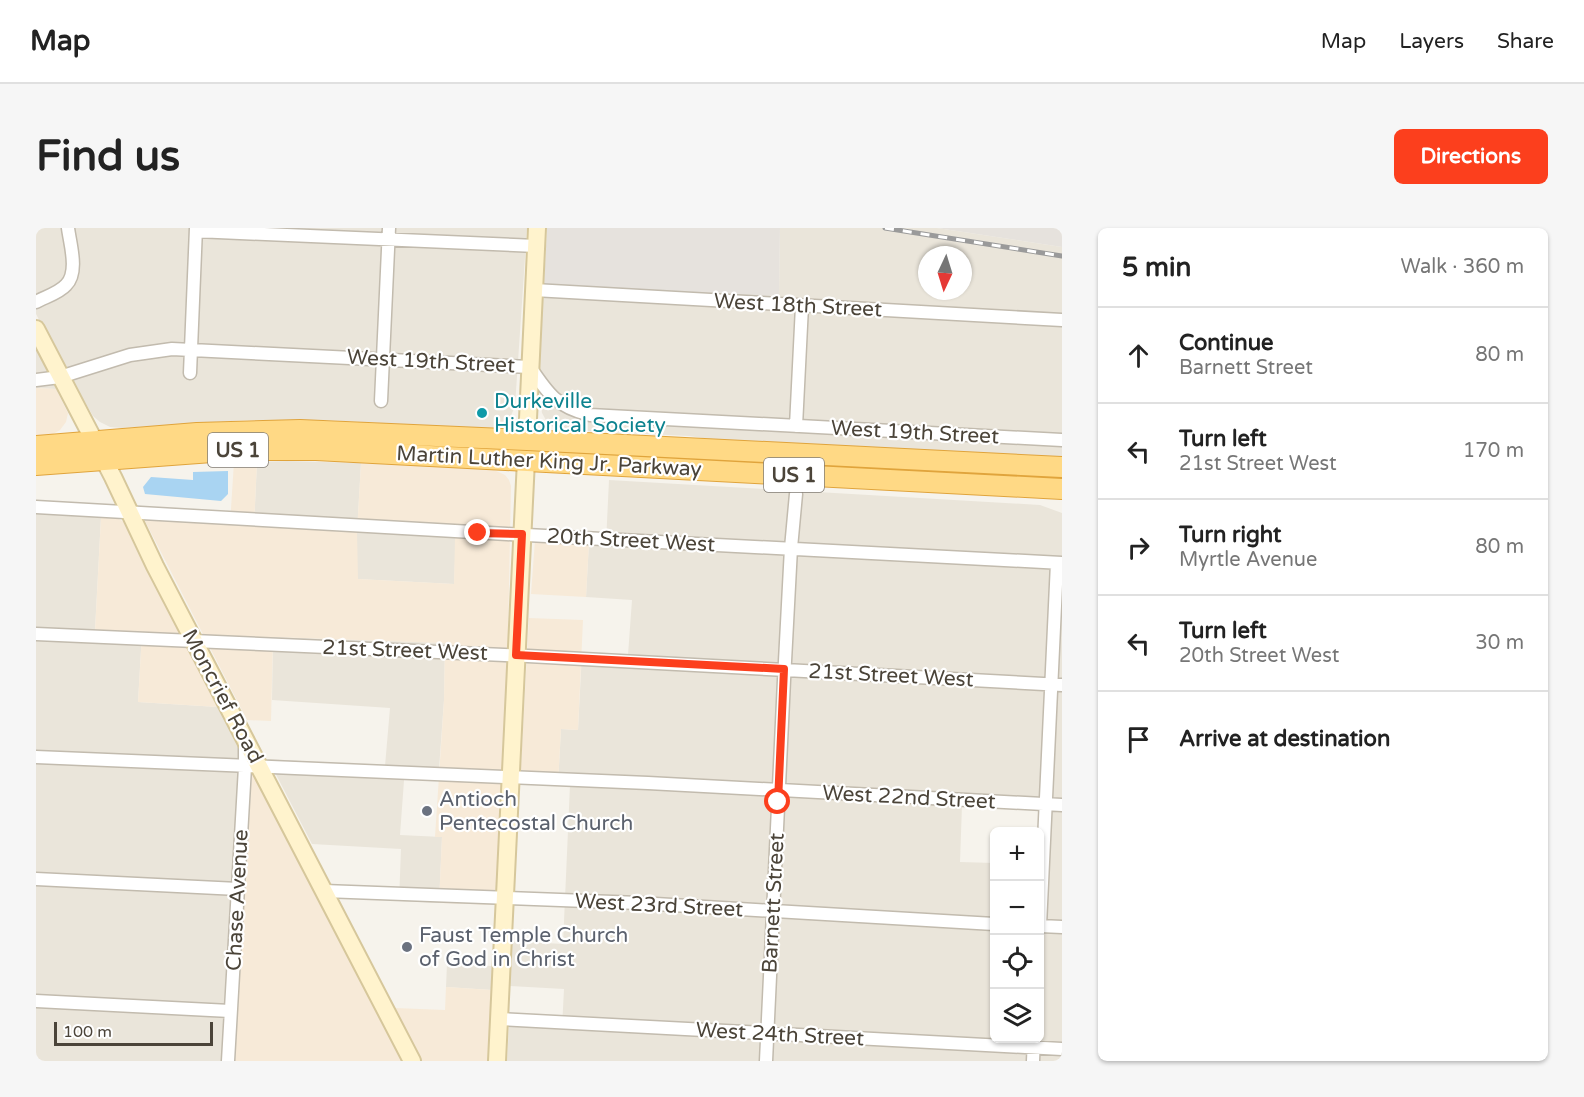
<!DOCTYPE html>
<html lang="en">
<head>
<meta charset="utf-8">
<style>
  body { margin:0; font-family:"Varela Round",sans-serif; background:#f6f6f6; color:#222 }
  .controls { position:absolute; right:18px; bottom:18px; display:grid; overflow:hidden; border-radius:9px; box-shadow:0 2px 4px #0004 }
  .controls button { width:54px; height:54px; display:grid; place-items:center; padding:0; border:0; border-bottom:2px solid #e0e0e0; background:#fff; color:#222; font:30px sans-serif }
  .compass { position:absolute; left:882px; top:18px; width:54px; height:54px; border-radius:50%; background:#fff; box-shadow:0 2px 4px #0004; rotate:184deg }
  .scale { position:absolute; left:18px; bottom:15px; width:159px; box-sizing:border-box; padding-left:6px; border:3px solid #4b4439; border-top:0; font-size:16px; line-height:21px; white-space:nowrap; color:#4b4439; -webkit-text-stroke:4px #fff; paint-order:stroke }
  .stop { position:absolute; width:18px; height:18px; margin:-14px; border:4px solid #fc3f1d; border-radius:50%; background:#fff }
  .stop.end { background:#fc3f1d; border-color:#fff; box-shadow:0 2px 6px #0008 }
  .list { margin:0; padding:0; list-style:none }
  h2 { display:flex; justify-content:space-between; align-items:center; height:78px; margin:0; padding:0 24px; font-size:26px }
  h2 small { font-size:20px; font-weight:400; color:#767676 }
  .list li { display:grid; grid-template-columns:39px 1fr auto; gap:18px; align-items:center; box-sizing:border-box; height:96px; padding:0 24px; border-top:2px solid #e0e0e0 }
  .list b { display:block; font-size:22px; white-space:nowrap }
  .list p { margin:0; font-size:20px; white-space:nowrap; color:#767676 }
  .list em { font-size:20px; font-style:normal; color:#767676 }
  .icon { flex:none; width:33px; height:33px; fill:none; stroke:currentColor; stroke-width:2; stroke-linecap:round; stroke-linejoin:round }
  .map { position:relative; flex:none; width:1026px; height:833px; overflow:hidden; border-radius:9px }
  header { display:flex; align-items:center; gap:36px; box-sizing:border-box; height:84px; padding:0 30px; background:#fff; border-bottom:2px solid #e0e0e0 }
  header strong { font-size:28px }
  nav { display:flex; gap:33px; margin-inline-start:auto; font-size:21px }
  .intro { display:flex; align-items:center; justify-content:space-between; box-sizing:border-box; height:144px; padding:0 36px }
  h1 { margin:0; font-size:42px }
  .button { padding:15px 27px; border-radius:9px; background:#fc3f1d; color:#fff; font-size:21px; font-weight:700 }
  main { display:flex; gap:36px; padding:0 36px }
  aside { flex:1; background:#fff; border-radius:9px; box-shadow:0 2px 4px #0004 }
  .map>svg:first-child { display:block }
  .residential { fill:#eae5da; fill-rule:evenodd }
  .commercial { fill:#f7ead8; fill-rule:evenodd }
  .industrial { fill:#e6e2dd }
  .water { fill:#a9d4f2 }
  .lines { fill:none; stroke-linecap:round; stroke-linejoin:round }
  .minor-casing { stroke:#c2bbae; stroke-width:15 }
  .secondary-casing { stroke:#d6c79b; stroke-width:20 }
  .trunk-casing { stroke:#e0a43c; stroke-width:22 }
  .minor { stroke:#fff; stroke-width:12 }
  .secondary { stroke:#fff3cd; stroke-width:16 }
  .trunk { stroke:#ffd985; stroke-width:20 }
  .rail-casing { stroke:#9a9a9a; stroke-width:5 }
  .rail { stroke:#fff; stroke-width:3; stroke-dasharray:9; stroke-linecap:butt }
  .route { stroke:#fc3f1d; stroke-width:8 }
  .culture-dot { fill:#0f9aa8; stroke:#fff; stroke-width:2 }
  .worship-dot { fill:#6b7280; stroke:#fff; stroke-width:2 }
  .labels { text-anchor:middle; stroke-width:4.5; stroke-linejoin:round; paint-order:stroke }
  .shield { fill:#fff; stroke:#817c74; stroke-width:1.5 }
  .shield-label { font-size:20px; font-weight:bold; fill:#4b4439 }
  .street-label { font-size:21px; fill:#4b4439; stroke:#fff }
  .culture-label { font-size:21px; fill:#0d838f; stroke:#fff; text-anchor:start }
  .worship-label { font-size:21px; fill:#5b616d; stroke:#fff; text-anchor:start }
</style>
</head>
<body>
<header>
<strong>Map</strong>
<nav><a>Map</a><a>Layers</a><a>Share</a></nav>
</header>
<div class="intro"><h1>Find us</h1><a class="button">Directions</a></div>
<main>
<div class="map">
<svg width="1026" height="833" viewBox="0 0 1026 833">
  <rect width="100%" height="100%" fill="#f6f3ec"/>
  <path class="residential" d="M0 0H491L479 178 472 195 466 199 458 201 290 192H211L86 200 74 199 64 194 57 188 24 131 0 86Z
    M744 0H901L1026 19V234L715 217 653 208 526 202 517 199 511 194 506 185 505 178 503 124 508 57 743 67ZM891 27H927V63H891Z
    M0 116 5 127 20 161 0 160Z
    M251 233 325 235 321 304 420 310 418 356 321 351V304L218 298 221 234Z
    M573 252 1004 277 1026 285V833H471L473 798 526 800 528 761 474 758 476 713 527 716 534 557 522 556 525 501 542 502 546 424 592 427 596 372 550 369 553 314 570 315ZM926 577 1003 582 1004 810H958V635L924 634Z
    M0 286 65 289 59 402 106 405 102 474 182 479 216 542 199 833H0Z
    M237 409 409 415 408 472 403 541 369 539 364 607 406 609 403 675 363 673 365 621 276 616 232 531 349 538 354 480 236 472Z
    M411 736 456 738V762L410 759Z"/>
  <path class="commercial" d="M0 160 20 161 32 185 30 194 24 202 17 206 0 208Z
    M198 234H221L218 298 321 304 325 235 458 242 469 247 473 252 475 258 472 407 460 677 403 675 406 609H399L408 472 409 415 237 409 235 493 211 492 108 291 194 296ZM321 304 419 310 418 356 322 351Z
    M65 289 81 290 88 294 100 321 182 479 102 474 106 405 59 403Z
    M499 312 553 314 550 369 495 366Z
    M493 390 547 392 542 502 525 501 522 556 484 555Z
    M216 542 366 833H199Z
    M410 759 456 762 452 833H386L359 780 409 782Z"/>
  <path class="industrial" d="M511 0H744L743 68 508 57Z
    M901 0H1026V19Z"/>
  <path class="water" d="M192 243V266L185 273 109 266 107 259 115 249 157 252V244Z"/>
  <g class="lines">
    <defs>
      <path id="minor" d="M160 3 500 18
        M498 62 1026 92
        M0 74C9 69 23 65 30 57 43 44 34 16 32 0
        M154 145 160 0
        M0 152 24 149 94 127 136 121 494 139C512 166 521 179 554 187L1026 212
        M345 173 353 0
        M760 198 766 78
        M0 279 471 306 1026 335
        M0 406 492 428 1026 457
        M0 529 612 555 1026 577
        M0 651 202 661
        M288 663 603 675 958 696
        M1004 698 1021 335
        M1004 698 1026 699
        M0 773 194 783
        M463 791 1026 821
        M192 833 209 539V513
        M730 833 748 452 755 320 760 266
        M997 833 998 810"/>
      <path id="secondary" d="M0 101 77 249 119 338 376 833
        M491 212 501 0
        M461 833 490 232"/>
      <path id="trunk" d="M0 218 161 205 264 202 491 212 1026 239
        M0 237 203 222H280L1026 261"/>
    </defs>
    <use href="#minor" class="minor-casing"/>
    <use href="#secondary" class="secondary-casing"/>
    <use href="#trunk" class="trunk-casing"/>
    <use href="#minor" class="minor"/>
    <use href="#secondary" class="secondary"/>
    <use href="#trunk" class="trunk"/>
    <defs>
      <path id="rail" d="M849 0 1026 28"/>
    </defs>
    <use href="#rail" class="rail-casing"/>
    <use href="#rail" class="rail"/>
  </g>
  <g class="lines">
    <path class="route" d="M442 305 486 306 480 427 748 441 742 574"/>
  </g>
  <circle class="culture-dot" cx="446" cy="185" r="6"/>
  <g class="worship-dot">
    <circle cx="391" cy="583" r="6"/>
    <circle cx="371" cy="719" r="6"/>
  </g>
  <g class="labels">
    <g class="shield">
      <rect x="172" y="205" width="60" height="34" rx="4.5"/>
      <rect x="728" y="230" width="60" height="34" rx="4.5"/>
    </g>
    <g class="shield-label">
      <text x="202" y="229">US 1</text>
      <text x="758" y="254">US 1</text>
    </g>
    <g class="street-label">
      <text transform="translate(762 77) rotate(3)" y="7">West 18th Street</text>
      <text transform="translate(395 133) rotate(3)" y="7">West 19th Street</text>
      <text transform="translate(879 204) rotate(3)" y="7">West 19th Street</text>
      <text transform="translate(513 233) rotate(3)" y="7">Martin Luther King Jr. Parkway</text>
      <text transform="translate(595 312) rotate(3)" y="7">20th Street West</text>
      <text transform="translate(369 422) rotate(2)" y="7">21st Street West</text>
      <text transform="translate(855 447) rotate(3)" y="7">21st Street West</text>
      <text transform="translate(187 468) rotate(62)" y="7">Moncrief Road</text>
      <text transform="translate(873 569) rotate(3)" y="7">West 22nd Street</text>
      <text transform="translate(201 672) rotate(-87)" y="7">Chase Avenue</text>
      <text transform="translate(737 675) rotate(-87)" y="7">Barnett Street</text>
      <text transform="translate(623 677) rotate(3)" y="7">West 23rd Street</text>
      <text transform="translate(744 806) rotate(3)" y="7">West 24th Street</text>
    </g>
    <g class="culture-label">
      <text x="458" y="180">Durkeville<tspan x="458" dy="24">Historical Society</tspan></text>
    </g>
    <g class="worship-label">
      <text x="403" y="578">Antioch<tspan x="403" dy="24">Pentecostal Church</tspan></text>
      <text x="383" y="714">Faust Temple Church<tspan x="383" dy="24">of God in Christ</tspan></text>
    </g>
  </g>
</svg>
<div class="controls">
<button>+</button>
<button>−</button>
<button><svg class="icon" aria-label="locate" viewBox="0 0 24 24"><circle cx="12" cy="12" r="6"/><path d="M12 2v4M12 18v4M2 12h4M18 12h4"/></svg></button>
<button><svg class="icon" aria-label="layers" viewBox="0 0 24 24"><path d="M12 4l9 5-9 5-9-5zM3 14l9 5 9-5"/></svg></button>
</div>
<svg class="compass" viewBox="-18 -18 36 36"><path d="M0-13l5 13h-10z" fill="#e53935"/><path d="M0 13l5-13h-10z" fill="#767676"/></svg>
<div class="scale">100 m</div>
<div class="stop" style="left:742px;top:574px"></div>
<div class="stop end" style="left:442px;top:305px"></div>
</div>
<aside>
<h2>5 min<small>Walk · 360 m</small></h2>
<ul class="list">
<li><svg class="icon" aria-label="ahead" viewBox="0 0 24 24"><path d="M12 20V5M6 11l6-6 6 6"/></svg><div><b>Continue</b><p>Barnett Street</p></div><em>80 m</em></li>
<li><svg class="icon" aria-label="left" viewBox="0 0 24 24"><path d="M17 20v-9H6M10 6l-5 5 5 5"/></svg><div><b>Turn left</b><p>21st Street West</p></div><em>170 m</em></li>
<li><svg class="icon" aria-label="right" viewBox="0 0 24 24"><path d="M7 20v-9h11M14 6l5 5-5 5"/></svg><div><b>Turn right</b><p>Myrtle Avenue</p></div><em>80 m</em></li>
<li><svg class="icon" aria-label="left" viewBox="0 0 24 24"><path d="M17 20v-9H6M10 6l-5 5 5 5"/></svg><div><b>Turn left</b><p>20th Street West</p></div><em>30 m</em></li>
<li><svg class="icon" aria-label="arrive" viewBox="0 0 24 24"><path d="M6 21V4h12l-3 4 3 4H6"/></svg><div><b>Arrive at destination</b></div></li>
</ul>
</aside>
</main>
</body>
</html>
